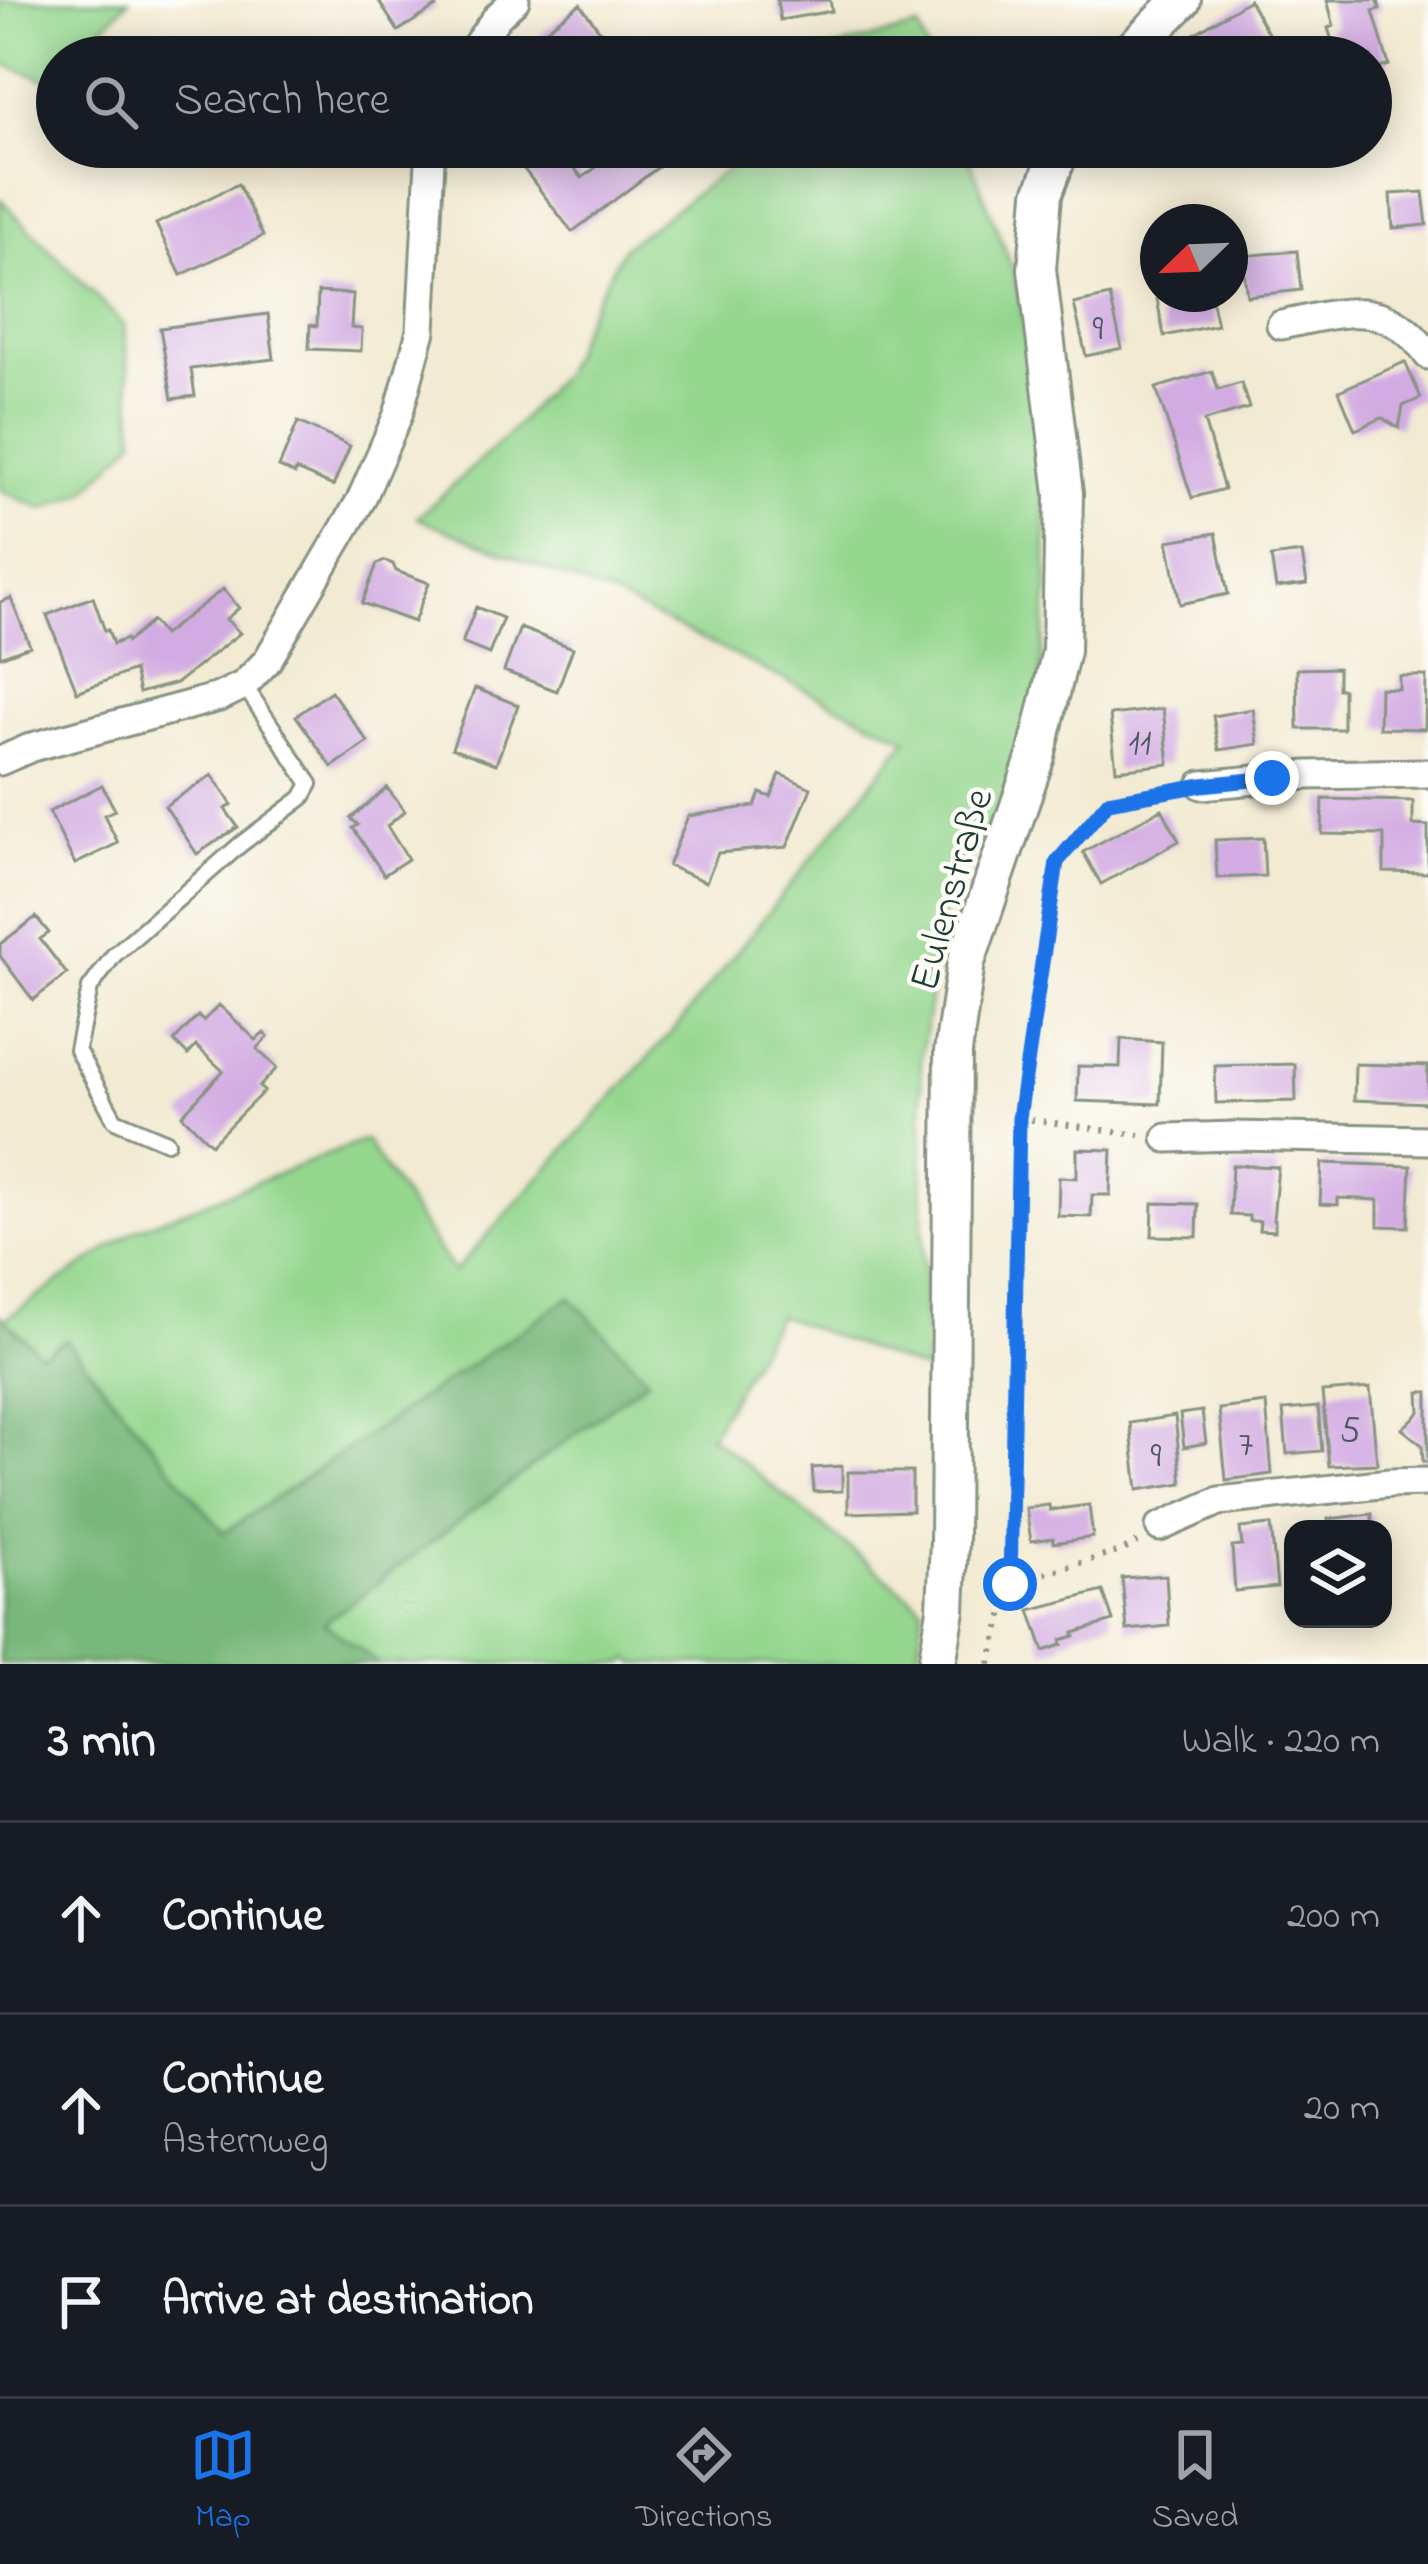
<!DOCTYPE html>
<html lang="en">
<head>
<meta charset="utf-8">
<style>
  body { margin:0; font-family:"Indie Flower",sans-serif; background:#20242c; color:#f1f3f6 }
  .controls { position:absolute; right:36px; bottom:36px; display:grid; overflow:hidden; border-radius:24px; box-shadow:0 6px 30px #0003 }
  .controls button { width:108px; height:108px; display:grid; place-items:center; padding:0; border:0; border-bottom:3px solid #363941; background:#171b24; color:#f1f3f6; font:60px sans-serif }
  .compass { position:absolute; left:1140px; top:204px; width:108px; height:108px; border-radius:50%; background:#171b24; box-shadow:0 6px 30px #0003; rotate:247deg }
  .stop { position:absolute; width:36px; height:36px; margin:-27px; border:9px solid #1a73e8; border-radius:50%; background:#fff }
  .stop.end { background:#1a73e8; border-color:#fff; box-shadow:0 3px 12px #0008 }
  .list { margin:0; padding:0; list-style:none }
  h2 { display:flex; justify-content:space-between; align-items:center; height:156px; margin:0; padding:0 48px; font-size:51px }
  h2 small { font-size:39px; font-weight:400; color:#9ea1a6 }
  .list li { display:grid; grid-template-columns:78px 1fr auto; gap:36px; align-items:center; box-sizing:border-box; height:192px; padding:0 48px; border-top:3px solid #363941 }
  .list b { display:block; font-size:45px; white-space:nowrap }
  .list p { margin:0; font-size:39px; white-space:nowrap; color:#9ea1a6 }
  .list em { font-size:39px; font-style:normal; color:#9ea1a6 }
  .icon { flex:none; width:66px; height:66px; fill:none; stroke:currentColor; stroke-width:2; stroke-linecap:round; stroke-linejoin:round }
  .map { position:relative; flex:none; width:1428px; height:1664px; overflow:hidden }
  .search { position:absolute; background:#171b24; box-shadow:0 6px 30px #0003; left:36px; right:36px; top:36px; height:132px; display:flex; align-items:center; gap:30px; box-sizing:border-box; padding:0 42px; border-radius:66px; color:#9ea1a6; font-size:45px }
  .sheet { height:732px; background:#171b24 }
  nav { display:flex; justify-content:space-around; align-items:center; box-sizing:border-box; height:168px; border-top:3px solid #363941; background:#171b24; font-size:33px; color:#9ea1a6 }
  nav a { display:grid; justify-items:center; gap:6px }
  nav .on { color:#1a73e8 }
  .map>svg:first-child { display:block }
  .green { fill:#95d78f; stroke:#5a8a62; stroke-width:3 }
  .forest { fill:#78b87a; stroke:#4c7a57; stroke-width:3 }
  .building { fill:#d2abe2 }
  .lines { fill:none; stroke-linecap:round; stroke-linejoin:round }
  .service-casing { stroke:#889483; stroke-width:20 }
  .minor-casing { stroke:#889483; stroke-width:33 }
  .secondary-casing { stroke:#889483; stroke-width:42 }
  .path { stroke:#889483; stroke-width:6; stroke-dasharray:3 9; stroke-linecap:butt }
  .service { stroke:#fff; stroke-width:14 }
  .minor { stroke:#fff; stroke-width:27 }
  .secondary { stroke:#fff; stroke-width:36 }
  .route { stroke:#1a73e8; stroke-width:15 }
  .labels { text-anchor:middle; stroke-width:9; stroke-linejoin:round; paint-order:stroke }
  .number-label { font-size:36px; fill:#4c5860 }
  .street-label { font-size:42px; fill:#1f3d34; stroke:#fdfcf7 }
</style>
</head>
<body>
<div class="map">
<svg width="1428" height="1664" viewBox="0 0 1428 1664">
  <rect width="100%" height="100%" fill="#fdfcf7"/>
  <filter id="ink" filterUnits="userSpaceOnUse"><feTurbulence type="fractalNoise" baseFrequency=".00833" numOctaves="2"/><feDisplacementMap in="SourceGraphic" scale="24" xChannelSelector="R" yChannelSelector="G"/><feConvolveMatrix kernelMatrix="1 2 1 2 8 2 1 2 1" color-interpolation-filters="sRGB"/></filter>
  <filter id="wash" filterUnits="userSpaceOnUse"><feTurbulence type="fractalNoise" baseFrequency=".004" numOctaves="4" result="noise"/><feDisplacementMap in="SourceGraphic" scale="48" xChannelSelector="R" yChannelSelector="G"/><feGaussianBlur stdDeviation="2.7" result="paint"/><feColorMatrix in="noise" values="0 0 0 0 0 0 0 0 0 0 0 0 0 0 0 0 0 1.4 0 .05"/><feComposite in="paint" operator="in"/></filter>
  <g filter="url(#wash)">
    <rect width="100%" height="100%" fill="#f2ead2"/>
    <path class="green" d="M0 0H129L74 57H57V74L50 81 0 63Z
      M918 27 930 57H801Z
      M739 147H965L1016 278 1041 430 1048 586 1040 681 1020 759 984 841 947 882 921 1060 925 1371 778 1315 710 1436 923 1607 917 1664H636L630 1659 625 1664H379L323 1623 647 1380 570 1297 224 1533 67 1341 41 1355 5 1319 137 1229 365 1140 454 1272 679 1024 907 739 612 596 417 518 507 436 562 373 586 317 624 247 728 169Z
      M0 199 124 325 135 440 85 492 43 509 0 490Z"/>
    <path class="forest" d="M570 1297 648 1379 324 1623 379 1664H0V1315L41 1354 66 1340 224 1533Z"/>
    <g id="blocks">
      <path class="building" d="M378 0H432L436 7 398 31Z
        M777 0H830L832 11 780 20Z
        M1249 0 1274 44 1251 57H1196L1186 39Z
        M1327 0H1378L1380 9 1373 11 1389 65 1371 71V57H1337L1328 28 1334 26Z
        M580 4 603 35 593 43 601 54 597 57 543 55 537 42 543 37 541 33Z
        M507 147H558L582 178 623 147H685L572 232Z
        M238 184 263 236 181 275 156 224Z
        M1423 192 1427 225 1393 228 1391 194Z
        M1297 251 1301 290 1247 296 1242 256Z
        M318 292 353 294 351 328 362 329 361 351 309 349 310 325 317 326Z
        M1181 294H1210L1217 325 1164 336 1157 299Z
        M1110 296 1122 348 1086 356 1074 304Z
        M268 314 274 359 191 369 195 396 172 399 160 328Z
        M1405 362 1421 398 1403 406 1399 428 1382 418 1355 430 1339 391Z
        M1212 371 1218 390 1241 383 1249 408 1204 421 1224 489 1192 498 1156 388Z
        M298 422 350 446 333 486 296 470 295 474 279 467Z
        M1216 533 1228 594 1180 604 1168 541Z
        M1302 553 1307 584 1276 588 1271 557Z
        M385 561 393 564 396 571 429 583 414 622 362 603 377 564Z
        M223 589 239 608 226 619 240 633 177 683 139 693 134 670 77 692 47 615 93 597 105 631 108 630 113 644 126 639 127 642 152 621 163 635Z
        M11 598 30 646 0 657V602Z
        M476 607 503 618 489 654 462 643Z
        M520 628 573 648 557 691 504 671Z
        M1338 668V689H1343V729H1298L1297 669Z
        M1399 676H1426L1425 729 1379 728 1380 688 1399 689Z
        M475 688 518 705 496 764 452 748Z
        M331 691 368 742 332 767 296 716Z
        M1163 709 1169 764 1116 770 1110 715Z
        M1253 709 1258 744 1219 750 1213 716Z
        M780 774 811 788 787 847 718 853 706 882 668 866 688 816 755 806 760 793 771 797Z
        M212 775 232 805 225 809 238 827 197 854 165 806Z
        M102 785 115 810 104 815 118 843 75 864 49 812Z
        M387 788 405 811 387 826 408 859 384 875 353 828 358 825 351 818Z
        M1323 799 1413 801V825L1428 826V873L1384 872V835L1322 834Z
        M1162 809 1179 841 1101 884 1083 852Z
        M1263 838 1265 876 1217 878 1215 840Z
        M36 917 49 933 40 939 67 974 33 1000 0 956V944Z
        M219 1005 256 1040 264 1033 268 1037 257 1049 277 1068 259 1087 264 1091 211 1144 182 1115 223 1071 196 1046 188 1055 174 1041 198 1016 203 1021Z
        M1121 1039 1162 1042 1160 1104 1077 1101 1078 1066 1120 1067Z
        M1295 1064 1296 1101 1216 1103 1215 1066Z
        M1355 1064 1428 1066V1103L1354 1100Z
        M1077 1149 1112 1150 1110 1195H1092L1091 1217 1058 1216 1059 1177 1077 1178Z
        M1322 1163 1411 1166 1408 1227 1378 1226V1200L1338 1198V1205L1320 1204Z
        M1232 1165 1278 1167 1273 1220H1275V1231L1259 1230 1260 1221H1249V1216L1230 1215Z
        M1153 1203 1198 1204 1197 1237 1152 1236Z
        M1370 1388 1377 1464 1329 1466 1322 1392Z
        M1419 1392H1428V1462H1423L1422 1445 1402 1429 1420 1412Z
        M1266 1403 1272 1474 1226 1480 1219 1409Z
        M1318 1407 1322 1451 1287 1454 1283 1410Z
        M1202 1411 1206 1443 1184 1447 1180 1414Z
        M1175 1416 1182 1483 1138 1490 1130 1423Z
        M842 1466V1491L814 1492 812 1468Z
        M848 1472H912V1511L848 1513Z
        M1049 1505 1050 1510 1089 1505 1093 1537 1053 1543V1538L1031 1541 1026 1508Z
        M1372 1514V1529H1329L1328 1519Z
        M1271 1525 1277 1587 1235 1591 1232 1547 1242 1546 1240 1528Z
        M1166 1575 1169 1626 1127 1630 1122 1578Z
        M1103 1591 1113 1621 1074 1633 1075 1636 1061 1640 1062 1645 1044 1651 1030 1610Z"/>
    </g>
  </g>
  <g filter="url(#ink)">
    <use href="#blocks" fill-opacity="0" stroke="#889483" stroke-width="3"/>
    <g class="lines">
      <defs>
        <path id="service" d="M167 1142 115 1120 77 1050 90 988 114 955 241 844 302 798 310 784 244 685"/>
        <path id="minor" d="M468 57 497 17 515 0
          M1281 325C1341 313 1387 295 1428 355
          M0 761 32 747 219 697 244 685 267 661 361 500 398 415 421 331 430 161 433 147
          M1202 785 1307 775 1428 773
          M1167 1138 1234 1136 1428 1140
          M1160 1527 1219 1501 1390 1483 1428 1482"/>
        <path id="secondary" d="M1125 57 1182 0
          M937 1664 946 1610 949 1541 953 1052 966 962 1036 756 1061 651 1064 494 1037 269 1043 194 1061 147"/>
      </defs>
      <use href="#service" class="service-casing"/>
      <use href="#minor" class="minor-casing"/>
      <use href="#secondary" class="secondary-casing"/>
      <path class="path" d="M1019 1118 1140 1135
        M1010 1584 1124 1550 1137 1542
        M990 1664 1010 1584 1019 1118 1057 862 1108 802 1175 790"/>
      <use href="#service" class="service"/>
      <use href="#minor" class="minor"/>
      <use href="#secondary" class="secondary"/>
    </g>
  </g>
  <g class="lines" filter="url(#ink)">
    <path class="route" d="M1010 1584 1019 1118 1057 862 1108 802 1202 785 1272 778"/>
  </g>
  <g class="labels">
    <g class="number-label">
      <text x="1098" y="339">9</text>
      <text x="1140" y="753">11</text>
      <text x="1350" y="1441">5</text>
      <text x="1246" y="1455">7</text>
      <text x="1156" y="1466">9</text>
    </g>
    <g class="street-label">
      <text transform="translate(949 889) rotate(-74)" y="15">Eulenstraße</text>
    </g>
  </g>
</svg>
<div class="controls">
<button><svg class="icon" aria-label="layers" viewBox="0 0 24 24"><path d="M12 4l9 5-9 5-9-5zM3 14l9 5 9-5"/></svg></button>
</div>
<svg class="compass" viewBox="-18 -18 36 36"><path d="M0-13l5 13h-10z" fill="#e53935"/><path d="M0 13l5-13h-10z" fill="#9ea1a6"/></svg>
<div class="stop" style="left:1010px;top:1584px"></div>
<div class="stop end" style="left:1272px;top:778px"></div>
<div class="search"><svg class="icon" aria-label="search" viewBox="0 0 24 24"><circle cx="10" cy="10" r="6"/><path d="M15 15l6 6"/></svg>Search here</div>
</div>
<section class="sheet">
<h2>3 min<small>Walk · 220 m</small></h2>
<ul class="list">
<li><svg class="icon" aria-label="ahead" viewBox="0 0 24 24"><path d="M12 20V5M6 11l6-6 6 6"/></svg><div><b>Continue</b></div><em>200 m</em></li>
<li><svg class="icon" aria-label="ahead" viewBox="0 0 24 24"><path d="M12 20V5M6 11l6-6 6 6"/></svg><div><b>Continue</b><p>Asternweg</p></div><em>20 m</em></li>
<li><svg class="icon" aria-label="arrive" viewBox="0 0 24 24"><path d="M6 21V4h12l-3 4 3 4H6"/></svg><div><b>Arrive at destination</b></div></li>
</ul>
</section>
<nav>
<a class="on"><svg class="icon" aria-label="map" viewBox="0 0 24 24"><path d="M3 6l6-2 6 2 6-2v14l-6 2-6-2-6 2zM9 4v14M15 6v14"/></svg>Map</a>
<a><svg class="icon" aria-label="directions" viewBox="0 0 24 24"><path d="M12 3l9 9-9 9-9-9zM9 14v-3h6M13 9l2 2-2 2"/></svg>Directions</a>
<a><svg class="icon" aria-label="saved" viewBox="0 0 24 24"><path d="M7 4h10v16l-5-4-5 4z"/></svg>Saved</a>
</nav>
</body>
</html>
